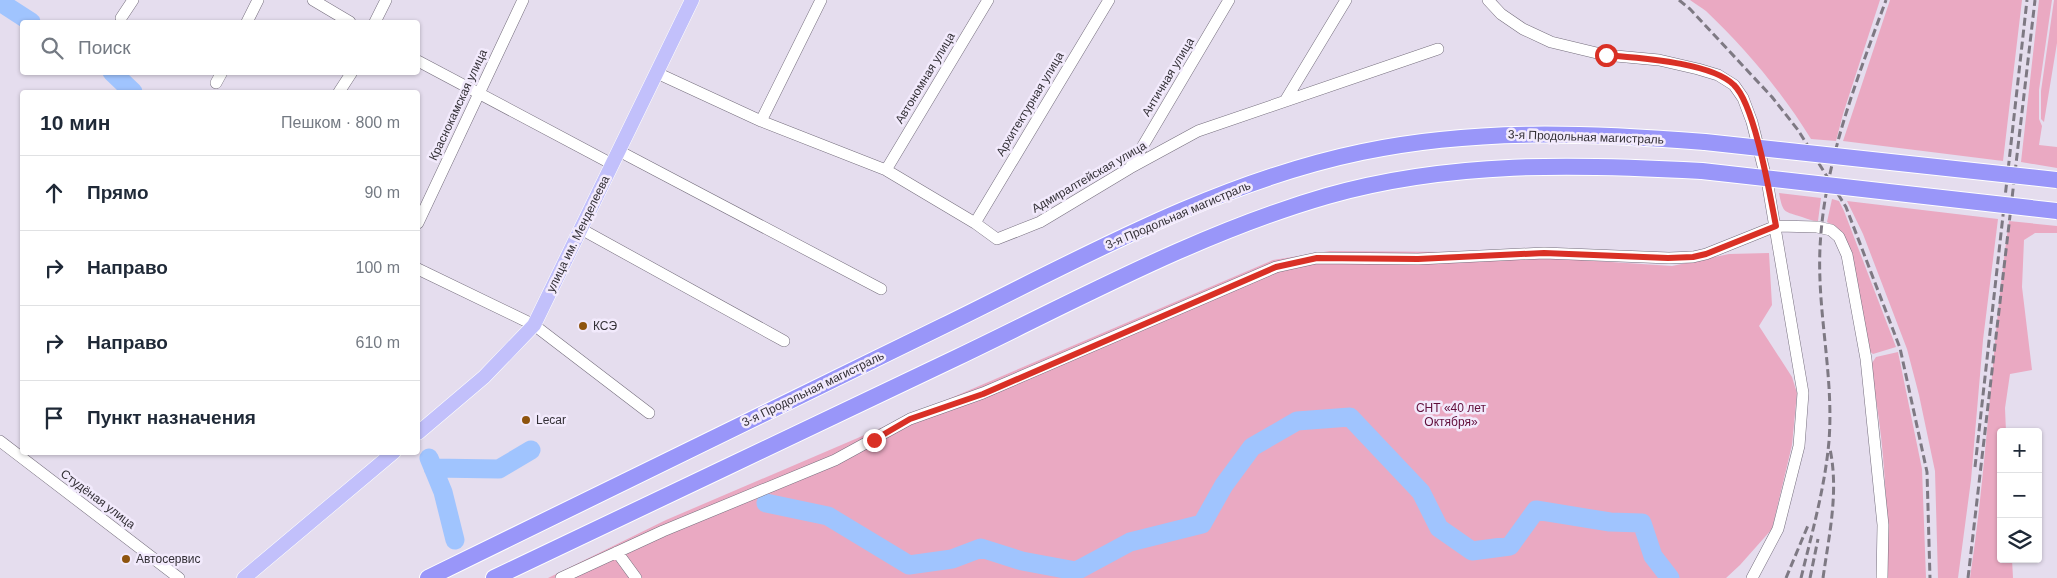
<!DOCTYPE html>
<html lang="ru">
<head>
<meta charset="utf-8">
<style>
  body { margin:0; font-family:Arial,sans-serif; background:#f2f2f3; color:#1f2937 }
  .controls { position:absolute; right:15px; bottom:15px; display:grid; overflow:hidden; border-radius:5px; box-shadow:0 1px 4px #0004 }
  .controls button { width:45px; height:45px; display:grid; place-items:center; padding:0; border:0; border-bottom:1px solid #e0e1e3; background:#fff; color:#1f2937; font:25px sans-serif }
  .stop { position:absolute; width:15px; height:15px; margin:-11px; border:4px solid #d93025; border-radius:50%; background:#fff }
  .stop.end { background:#d93025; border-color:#fff; box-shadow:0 1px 5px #0008 }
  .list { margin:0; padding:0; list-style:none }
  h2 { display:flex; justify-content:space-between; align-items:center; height:65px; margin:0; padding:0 20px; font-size:21px }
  h2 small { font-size:16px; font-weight:400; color:#747a83 }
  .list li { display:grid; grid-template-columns:32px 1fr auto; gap:15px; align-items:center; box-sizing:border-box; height:75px; padding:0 20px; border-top:1px solid #e0e1e3 }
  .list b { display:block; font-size:19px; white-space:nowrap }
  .list em { font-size:16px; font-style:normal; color:#747a83 }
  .icon { flex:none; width:28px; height:28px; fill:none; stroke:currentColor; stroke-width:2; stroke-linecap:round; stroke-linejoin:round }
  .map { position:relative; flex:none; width:2057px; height:578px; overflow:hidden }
  .search { position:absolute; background:#fff; box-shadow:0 1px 4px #0004; left:20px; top:20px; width:400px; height:55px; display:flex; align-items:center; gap:12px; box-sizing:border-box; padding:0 18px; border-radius:5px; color:#747a83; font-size:19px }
  .panel { position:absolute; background:#fff; box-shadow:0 1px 4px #0004; left:20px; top:90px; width:400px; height:365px; border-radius:5px }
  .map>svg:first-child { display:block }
  .green { fill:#eaa9c2 }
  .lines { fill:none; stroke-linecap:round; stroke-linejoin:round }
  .river { stroke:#a0c4fe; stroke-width:19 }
  .minor-casing { stroke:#756e7d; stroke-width:12 }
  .major-casing { stroke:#fff; stroke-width:15 }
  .highway-casing { stroke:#fff; stroke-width:18 }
  .minor { stroke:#fff; stroke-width:11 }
  .major { stroke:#c2c0fb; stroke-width:14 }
  .highway { stroke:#9996f9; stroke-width:16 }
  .rail { stroke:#7e7983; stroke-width:3; stroke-dasharray:8 4; stroke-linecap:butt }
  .highway-bridge-casing { stroke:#fff; stroke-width:18; stroke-linecap:butt }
  .highway-bridge { stroke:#9996f9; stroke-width:16 }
  .route { stroke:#d93025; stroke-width:6 }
  .poi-dot { fill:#8e540e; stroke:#f2eafc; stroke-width:2 }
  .labels { text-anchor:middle; stroke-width:5; stroke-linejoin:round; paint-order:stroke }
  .street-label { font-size:12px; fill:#333036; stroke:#f2eafc }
  .poi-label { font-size:12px; fill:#333036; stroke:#f2eafc; text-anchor:start }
  .park-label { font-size:12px; fill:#610f3b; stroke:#f2eafc }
</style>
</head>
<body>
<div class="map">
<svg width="2057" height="578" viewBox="0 0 2057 578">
  <rect width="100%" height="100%" fill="#e5ddee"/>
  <path class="green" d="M1690 0H1880L1843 114 1836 141 1811 139C1782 92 1746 49 1706 11 1701 7 1695 4 1690 0Z
    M1890 0H2022L2003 161 1843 141Z
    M2039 0H2052L2039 90V119L2042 126 2039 145 2057 147V168L2021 162Z
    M2054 0H2057V43L2044 122 2041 119V91Z
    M1779 193 1821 198 1818 221C1812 221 1808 219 1802 217 1785 211 1783 215 1779 193Z
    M1832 199 1839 201 1844 211 1896 347 1873 354 1869 351 1842 233 1835 226 1827 222Z
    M1847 201 1998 219 1983 340 1971 480 1958 578H1938L1935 471 1919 395 1907 349 1863 234Z
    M2009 221 2057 226V233H2035L2024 240 2022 287 2032 370 2010 374 2005 408 2006 432H2001V559H2012L2013 578H1970C1988 459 1992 339 2009 221Z
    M1330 251 1458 252 1672 266 1729 254 1769 253 1772 305 1759 326 1792 377 1797 393 1792 445 1772 529 1740 565 1726 578H548L666 520 1273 260Z
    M1898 352 1922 469 1926 578H1885C1889 507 1884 436 1870 366L1876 357Z"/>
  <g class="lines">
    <path class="river" d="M0 2 31 22
      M112 72 133 92
      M429 458 443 492 455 540
      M433 468 499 469 531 450
      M766 503 828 516 909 565 952 559 981 548 1022 561 1076 571 1130 542 1202 524 1224 485 1252 447 1297 421 1350 417 1421 492 1439 528 1472 551 1510 546 1536 510 1610 522 1642 523 1653 556 1670 578"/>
    <defs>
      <path id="minor" d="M313 0 350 22
        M1488 0 1501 14 1523 29 1551 42 1605 55 1659 60 1698 69 1718 75 1734 85 1743 98 1752 122 1768 186 1803 393 1799 446 1778 529 1752 578
        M121 18 133 0
        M247 22 258 0
        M375 22 386 0
        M418 61 612 164
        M657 73 761 121 886 170 975 223 997 239 1040 222 1130 168 1198 131 1438 49
        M216 83 222 72
        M339 92 352 72
        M1285 101 1346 0
        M761 121 821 0
        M619 151 881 289
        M1131 166 1229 0
        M886 170 988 0
        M418 223 523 0
        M975 223 1109 0
        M581 229 784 341
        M418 269 534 325 649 413
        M0 441 179 578
        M617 552 636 578
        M561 578 663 531 835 460 910 419 983 393 1276 267 1317 258 1418 259 1544 253 1669 258 1693 257 1706 254 1776 226 1817 227 1831 230 1839 237 1847 255 1866 359 1883 525 1882 578"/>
      <path id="major" d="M418 433 484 377 534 325 692 0
        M244 578 394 452"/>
      <path id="highway" d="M428 578C599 493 771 410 943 326 1078 260 1213 183 1362 152 1477 128 1589 133 1705 142
        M494 578C648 504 804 431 958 357 1079 299 1199 233 1327 196 1450 161 1576 164 1702 171"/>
    </defs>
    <use href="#minor" class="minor-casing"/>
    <use href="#major" class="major-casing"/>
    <use href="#highway" class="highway-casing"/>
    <use href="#minor" class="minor"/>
    <use href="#major" class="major"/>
    <use href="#highway" class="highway"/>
    <path class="rail" d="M1679 0 1690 9 1772 97 1798 130 1846 207 1900 348 1927 472 1930 578
      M1975 467 2027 0
      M1786 578 1809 523
      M1801 578C1812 533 1825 487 1829 441 1834 376 1817 312 1820 248 1824 161 1857 80 1886 0
      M1810 578 1818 539
      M1823 578C1829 535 1839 492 1830 449
      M1968 578 2035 0"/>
    <defs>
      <path id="highway-bridge" d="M1705 142 2057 180
        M1702 171 2057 211"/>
    </defs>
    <use href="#highway-bridge" class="highway-bridge-casing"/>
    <use href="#highway-bridge" class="highway-bridge"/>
  </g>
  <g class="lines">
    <path class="route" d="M874 440 910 419 983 394 1276 267 1317 258 1418 259 1544 253 1668 258 1693 257 1706 254 1776 226C1770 196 1755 105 1734 85 1711 62 1637 58 1606 55"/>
  </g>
  <g class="poi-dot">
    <circle cx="583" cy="326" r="5"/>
    <circle cx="526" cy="420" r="5"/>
    <circle cx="126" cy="559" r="5"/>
  </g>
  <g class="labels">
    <g class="street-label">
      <text transform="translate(1168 77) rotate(-59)" y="4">Античная улица</text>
      <text transform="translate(925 78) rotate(-59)" y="4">Автономная улица</text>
      <text transform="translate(1030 104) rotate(-59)" y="4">Архитектурная улица</text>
      <text transform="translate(458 105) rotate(-65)" y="4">Краснокамская улица</text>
      <text transform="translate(1586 137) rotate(2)" y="4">3-я Продольная магистраль</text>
      <text transform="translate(1089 177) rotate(-30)" y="4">Адмиралтейская улица</text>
      <text transform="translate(1178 215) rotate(-23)" y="4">3-я Продольная магистраль</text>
      <text transform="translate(578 234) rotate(-64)" y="4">улица им. Менделеева</text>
      <text transform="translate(813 389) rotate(-26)" y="4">3-я Продольная магистраль</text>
      <text transform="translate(98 499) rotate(37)" y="4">Студёная улица</text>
    </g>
    <g class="poi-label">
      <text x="593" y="330">КСЭ</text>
      <text x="536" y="424">Lecar</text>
      <text x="136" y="563">Автосервис</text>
    </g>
    <g class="park-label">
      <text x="1451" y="412">СНТ «40 лет<tspan x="1451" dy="14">Октября»</tspan></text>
    </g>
  </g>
</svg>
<div class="controls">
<button>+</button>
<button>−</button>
<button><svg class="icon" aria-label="layers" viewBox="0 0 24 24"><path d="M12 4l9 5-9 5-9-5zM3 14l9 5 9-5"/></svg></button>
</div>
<div class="stop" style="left:1606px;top:55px"></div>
<div class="stop end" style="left:874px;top:440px"></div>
<div class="search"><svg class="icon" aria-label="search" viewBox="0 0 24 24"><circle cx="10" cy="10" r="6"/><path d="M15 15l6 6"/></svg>Поиск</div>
<section class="panel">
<h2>10 мин<small>Пешком · 800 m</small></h2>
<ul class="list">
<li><svg class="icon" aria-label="ahead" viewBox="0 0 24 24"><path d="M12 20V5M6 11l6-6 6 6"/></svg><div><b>Прямо</b></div><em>90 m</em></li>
<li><svg class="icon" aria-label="right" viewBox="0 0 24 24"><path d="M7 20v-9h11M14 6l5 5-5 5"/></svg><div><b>Направо</b></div><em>100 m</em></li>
<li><svg class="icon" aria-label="right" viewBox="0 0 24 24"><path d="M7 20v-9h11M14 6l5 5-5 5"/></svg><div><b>Направо</b></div><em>610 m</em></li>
<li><svg class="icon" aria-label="arrive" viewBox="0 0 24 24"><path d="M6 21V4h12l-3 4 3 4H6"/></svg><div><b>Пункт назначения</b></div></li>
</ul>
</section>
</div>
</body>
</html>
